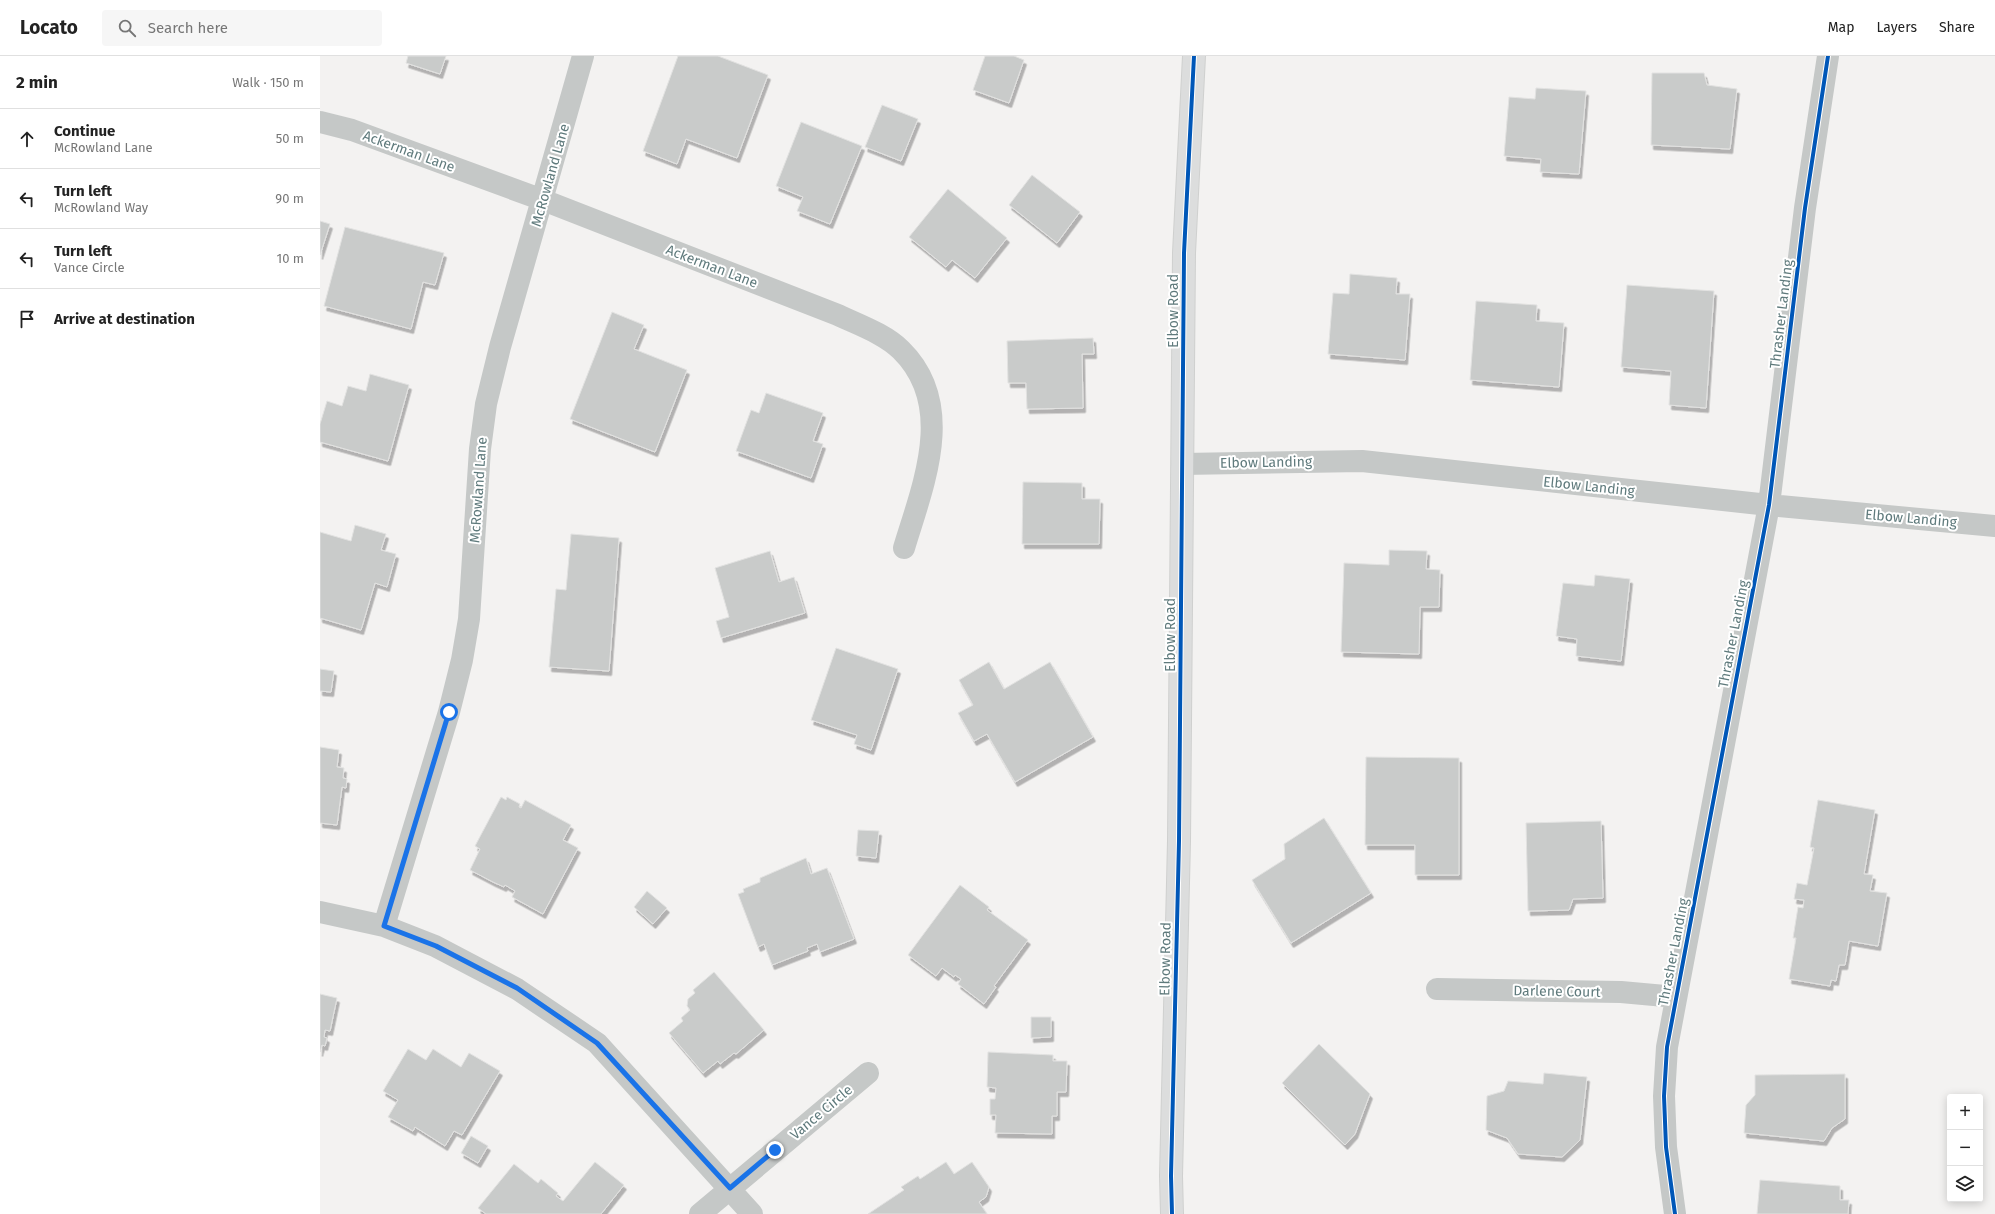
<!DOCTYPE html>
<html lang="en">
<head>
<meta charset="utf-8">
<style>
  body { margin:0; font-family:"Fira Sans",sans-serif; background:#f6f6f6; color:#222 }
  .controls { position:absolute; right:12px; bottom:12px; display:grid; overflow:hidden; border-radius:4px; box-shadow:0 2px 10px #0003 }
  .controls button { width:36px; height:36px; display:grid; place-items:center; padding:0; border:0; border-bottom:1px solid #e0e0e0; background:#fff; color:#222; font:20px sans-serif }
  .stop { position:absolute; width:12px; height:12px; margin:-9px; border:3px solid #1a73e8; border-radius:50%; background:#fff }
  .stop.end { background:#1a73e8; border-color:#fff; box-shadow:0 1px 4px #0008 }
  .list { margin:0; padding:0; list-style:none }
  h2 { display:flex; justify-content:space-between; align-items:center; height:52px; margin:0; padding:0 16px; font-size:17px }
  h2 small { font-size:13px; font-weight:400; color:#767676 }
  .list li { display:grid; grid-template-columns:26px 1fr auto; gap:12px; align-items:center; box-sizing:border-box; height:60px; padding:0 16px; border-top:1px solid #e0e0e0 }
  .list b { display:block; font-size:15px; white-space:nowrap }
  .list p { margin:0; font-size:13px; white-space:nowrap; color:#767676 }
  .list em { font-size:13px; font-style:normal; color:#767676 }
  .icon { flex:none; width:22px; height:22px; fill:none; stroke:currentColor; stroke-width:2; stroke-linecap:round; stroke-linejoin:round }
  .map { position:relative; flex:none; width:1675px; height:1158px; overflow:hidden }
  header { display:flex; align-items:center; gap:24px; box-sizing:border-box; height:56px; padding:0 20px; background:#fff; border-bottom:1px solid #e0e0e0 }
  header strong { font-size:19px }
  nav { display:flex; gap:22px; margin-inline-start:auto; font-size:14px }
  .search { width:280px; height:36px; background:#f6f6f6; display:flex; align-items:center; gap:10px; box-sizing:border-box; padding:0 14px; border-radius:4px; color:#767676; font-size:15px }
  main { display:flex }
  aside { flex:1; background:#fff }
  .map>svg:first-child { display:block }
  .building { fill:#c9cbca; stroke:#e2e2e1; filter:url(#shadow) }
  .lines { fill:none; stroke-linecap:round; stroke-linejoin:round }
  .secondary-casing { stroke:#cfd0cf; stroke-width:24 }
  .street { stroke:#c5c8c7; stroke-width:22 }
  .secondary { stroke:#dcdddd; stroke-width:22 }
  .cycleway-casing { stroke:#fff; stroke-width:6 }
  .cycleway { stroke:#0057b8; stroke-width:4 }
  .route { stroke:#1a73e8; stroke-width:5 }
  .labels { text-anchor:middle; stroke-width:4; stroke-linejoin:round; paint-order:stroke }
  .street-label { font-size:14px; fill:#5f7a7c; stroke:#fff }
</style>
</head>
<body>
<header>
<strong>Locato</strong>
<div class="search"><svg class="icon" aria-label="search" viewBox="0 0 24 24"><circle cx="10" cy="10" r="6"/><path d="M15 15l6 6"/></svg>Search here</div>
<nav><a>Map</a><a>Layers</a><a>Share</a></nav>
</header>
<main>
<aside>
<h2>2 min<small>Walk · 150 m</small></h2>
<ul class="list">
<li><svg class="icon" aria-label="ahead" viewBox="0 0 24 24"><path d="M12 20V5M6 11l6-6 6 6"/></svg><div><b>Continue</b><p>McRowland Lane</p></div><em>50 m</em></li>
<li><svg class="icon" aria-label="left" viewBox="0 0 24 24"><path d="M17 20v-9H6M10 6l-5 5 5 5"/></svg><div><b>Turn left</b><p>McRowland Way</p></div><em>90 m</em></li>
<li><svg class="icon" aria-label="left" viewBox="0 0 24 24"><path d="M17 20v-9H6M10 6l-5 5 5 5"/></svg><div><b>Turn left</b><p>Vance Circle</p></div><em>10 m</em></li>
<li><svg class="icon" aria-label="arrive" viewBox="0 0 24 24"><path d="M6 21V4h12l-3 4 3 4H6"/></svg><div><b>Arrive at destination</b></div></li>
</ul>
</aside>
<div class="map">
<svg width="1675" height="1158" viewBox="0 0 1675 1158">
  <defs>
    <filter id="shadow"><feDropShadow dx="2.5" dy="4.5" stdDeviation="0" flood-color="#0004"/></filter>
  </defs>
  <rect width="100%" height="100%" fill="#f3f2f1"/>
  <path class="building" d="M88 0H126L120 18 86 7Z
    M358 0H398L448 19 417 102 366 83 357 108 323 95Z
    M665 0H694L704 4 689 47 653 34Z
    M1332 17H1384L1387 29 1417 33 1410 93 1331 89Z
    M1216 32 1266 35 1259 118 1220 116 1221 103 1184 100 1189 41 1215 43Z
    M562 49 598 63 581 105 545 91Z
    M481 66 542 90 510 168 477 155 483 141 456 130Z
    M712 119 760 156 737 187 689 149Z
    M628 133 687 182 655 222 632 204 626 211 589 181Z
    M0 165 10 168 0 199Z
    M25 171 124 197 115 229 103 226 91 273 4 250Z
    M1030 218 1077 222 1076 238H1090L1085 304 1008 298 1013 237 1029 238Z
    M1307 229 1394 235 1386 352 1349 349 1351 315 1301 311Z
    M1156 245 1217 249 1216 265 1244 267 1239 331 1150 324Z
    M292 256 324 269 314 293 367 314 335 396 250 363Z
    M773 282 774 298H762L763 352 707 353 706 327H688L687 285Z
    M50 318 89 329 68 405 0 386V368L7 345 22 350 28 330 46 335Z
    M446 337 503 357 493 385 503 388 491 422 416 395 431 354 439 357Z
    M703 426 762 427V443H780L779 488H702Z
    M35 469 66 478 61 494 76 498 67 531 55 527 41 574 0 562V476L31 485Z
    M251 478 299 482 289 615 229 611 236 533 246 534Z
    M1069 494 1107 495 1106 513 1120 514 1119 551H1100L1099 598 1021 596 1024 507 1069 509Z
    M450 495 459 526 474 521 485 557 401 582 396 565 409 561 395 512Z
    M1275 519 1310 523 1301 605 1256 600 1257 583 1236 580 1243 527 1274 530Z
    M516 592 578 613 551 694 534 688 537 679 491 664Z
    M669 606 684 633 730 606 773 681 695 726 667 678 654 685 638 657 653 649 639 624Z
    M0 613 14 615 11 636 0 635Z
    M0 691 19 694 17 711 24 712 23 722 27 723 26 732 22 731 17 769 0 767Z
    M1046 701 1139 702V819H1095V789H1045Z
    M181 741 186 744 187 741 200 748 199 751 201 752 205 744 251 769 243 784 258 792 223 858 192 841 195 835 185 829 184 831 173 826 150 814 160 793 155 790Z
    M1498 744 1555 754 1544 818 1553 819 1550 835 1567 837 1558 890 1529 885 1525 909H1519L1516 925 1511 924 1510 930 1469 923 1476 882H1473L1478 851 1483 852 1484 844 1474 843 1477 827 1487 829 1494 792 1490 791Z
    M1004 762 1051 837 971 887 932 824 965 803 964 788Z
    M1281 765 1283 842 1253 843 1249 854 1208 855 1206 767Z
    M538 774 559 775 556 802 536 800Z
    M486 802 491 818 507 812 534 883 500 896 497 888 487 892 488 895 452 909 444 888 438 891 418 838 424 836 423 833 440 826V822Z
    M640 829 669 851 667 854 708 884 674 930 676 931 664 948 638 928 641 923 635 919 634 921 622 912 616 920 588 899Z
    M327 835 347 852 333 868 314 851Z
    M394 916 444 974 416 998 414 997 400 1008 398 1005 383 1017 349 977 363 965 361 962 370 954 367 950 368 943 375 937 373 934Z
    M0 938 17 942 10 975 5 974 4 981 7 982 5 990 2 989 0 996Z
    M711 961H731V981L711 982Z
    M999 988 1050 1038 1035 1078 1025 1089 962 1027Z
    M88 993 106 1004 113 993 141 1011 149 997 180 1015 142 1079 134 1075 125 1090 95 1071 93 1075 68 1061 78 1044 63 1035Z
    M668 996 733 999V1005H747L746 1036H737V1060H732V1078L675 1077 676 1059H670V1043H675L676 1032 667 1031Z
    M1224 1017 1267 1021 1260 1084 1242 1101 1198 1098 1187 1082 1166 1074 1167 1040 1184 1035 1188 1025 1223 1028Z
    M1525 1018V1063L1512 1072 1504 1085 1424 1077 1426 1049 1435 1039V1019Z
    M151 1080 168 1090 158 1107 141 1097Z
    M275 1106 304 1129 281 1158H166L158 1152 194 1108 218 1127 221 1123 238 1137 236 1140 243 1145Z
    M626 1106 634 1118 652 1106 669 1131 666 1141 659 1146 667 1158H548L584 1134 581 1131 598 1120 600 1123Z
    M1440 1124 1520 1130V1144H1529L1528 1158H1437Z"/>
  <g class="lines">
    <defs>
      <path id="secondary" d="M852 1158 851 1120 859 785 864 197 874 0"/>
    </defs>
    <use href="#secondary" class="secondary-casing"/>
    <path class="street" d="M0 66 32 74 223 144 518 259C539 269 565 278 581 294 637 349 603 429 584 492
      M862 408 1042 405 1449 449 1675 470
      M0 856 64 870 115 890 197 933 277 987 432 1158
      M64 870 129 656 142 604 149 563 160 393 166 348 180 291 263 0
      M1117 933 1301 936 1356 941
      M380 1158 548 1017
      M1355 1158 1346 1091 1344 1040 1347 991 1449 449 1485 152 1508 0"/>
    <use href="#secondary" class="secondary"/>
    <defs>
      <path id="cycleway" d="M852 1158 851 1120 859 785 864 197 874 0
        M1355 1158 1346 1091 1344 1040 1347 991 1449 449 1485 152 1508 0"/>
    </defs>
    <use href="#cycleway" class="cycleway-casing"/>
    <use href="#cycleway" class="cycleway"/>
  </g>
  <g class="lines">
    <path class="route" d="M129 656 64 870 116 890 197 932 277 987 410 1132 455 1094"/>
  </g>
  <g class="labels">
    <g class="street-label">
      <text transform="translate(89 95) rotate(20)" y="5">Ackerman Lane</text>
      <text transform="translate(230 119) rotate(-74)" y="5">McRowland Lane</text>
      <text transform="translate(392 210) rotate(21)" y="5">Ackerman Lane</text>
      <text transform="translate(853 255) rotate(-90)" y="5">Elbow Road</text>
      <text transform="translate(1461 258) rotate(-83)" y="5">Thrasher Landing</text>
      <text transform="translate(946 406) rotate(-1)" y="5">Elbow Landing</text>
      <text transform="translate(1269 430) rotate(6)" y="5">Elbow Landing</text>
      <text transform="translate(158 434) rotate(-86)" y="5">McRowland Lane</text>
      <text transform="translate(1591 462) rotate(5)" y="5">Elbow Landing</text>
      <text transform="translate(1413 578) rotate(-79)" y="5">Thrasher Landing</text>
      <text transform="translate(850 579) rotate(-90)" y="5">Elbow Road</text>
      <text transform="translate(1353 896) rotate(-79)" y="5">Thrasher Landing</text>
      <text transform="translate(845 903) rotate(-89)" y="5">Elbow Road</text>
      <text transform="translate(1237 935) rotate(1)" y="5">Darlene Court</text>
      <text transform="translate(501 1056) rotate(-40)" y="5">Vance Circle</text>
    </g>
  </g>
</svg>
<div class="controls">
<button>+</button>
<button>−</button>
<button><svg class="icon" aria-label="layers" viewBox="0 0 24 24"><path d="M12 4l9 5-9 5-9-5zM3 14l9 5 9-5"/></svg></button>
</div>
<div class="stop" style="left:129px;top:656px"></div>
<div class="stop end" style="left:455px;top:1094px"></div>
</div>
</main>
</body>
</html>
